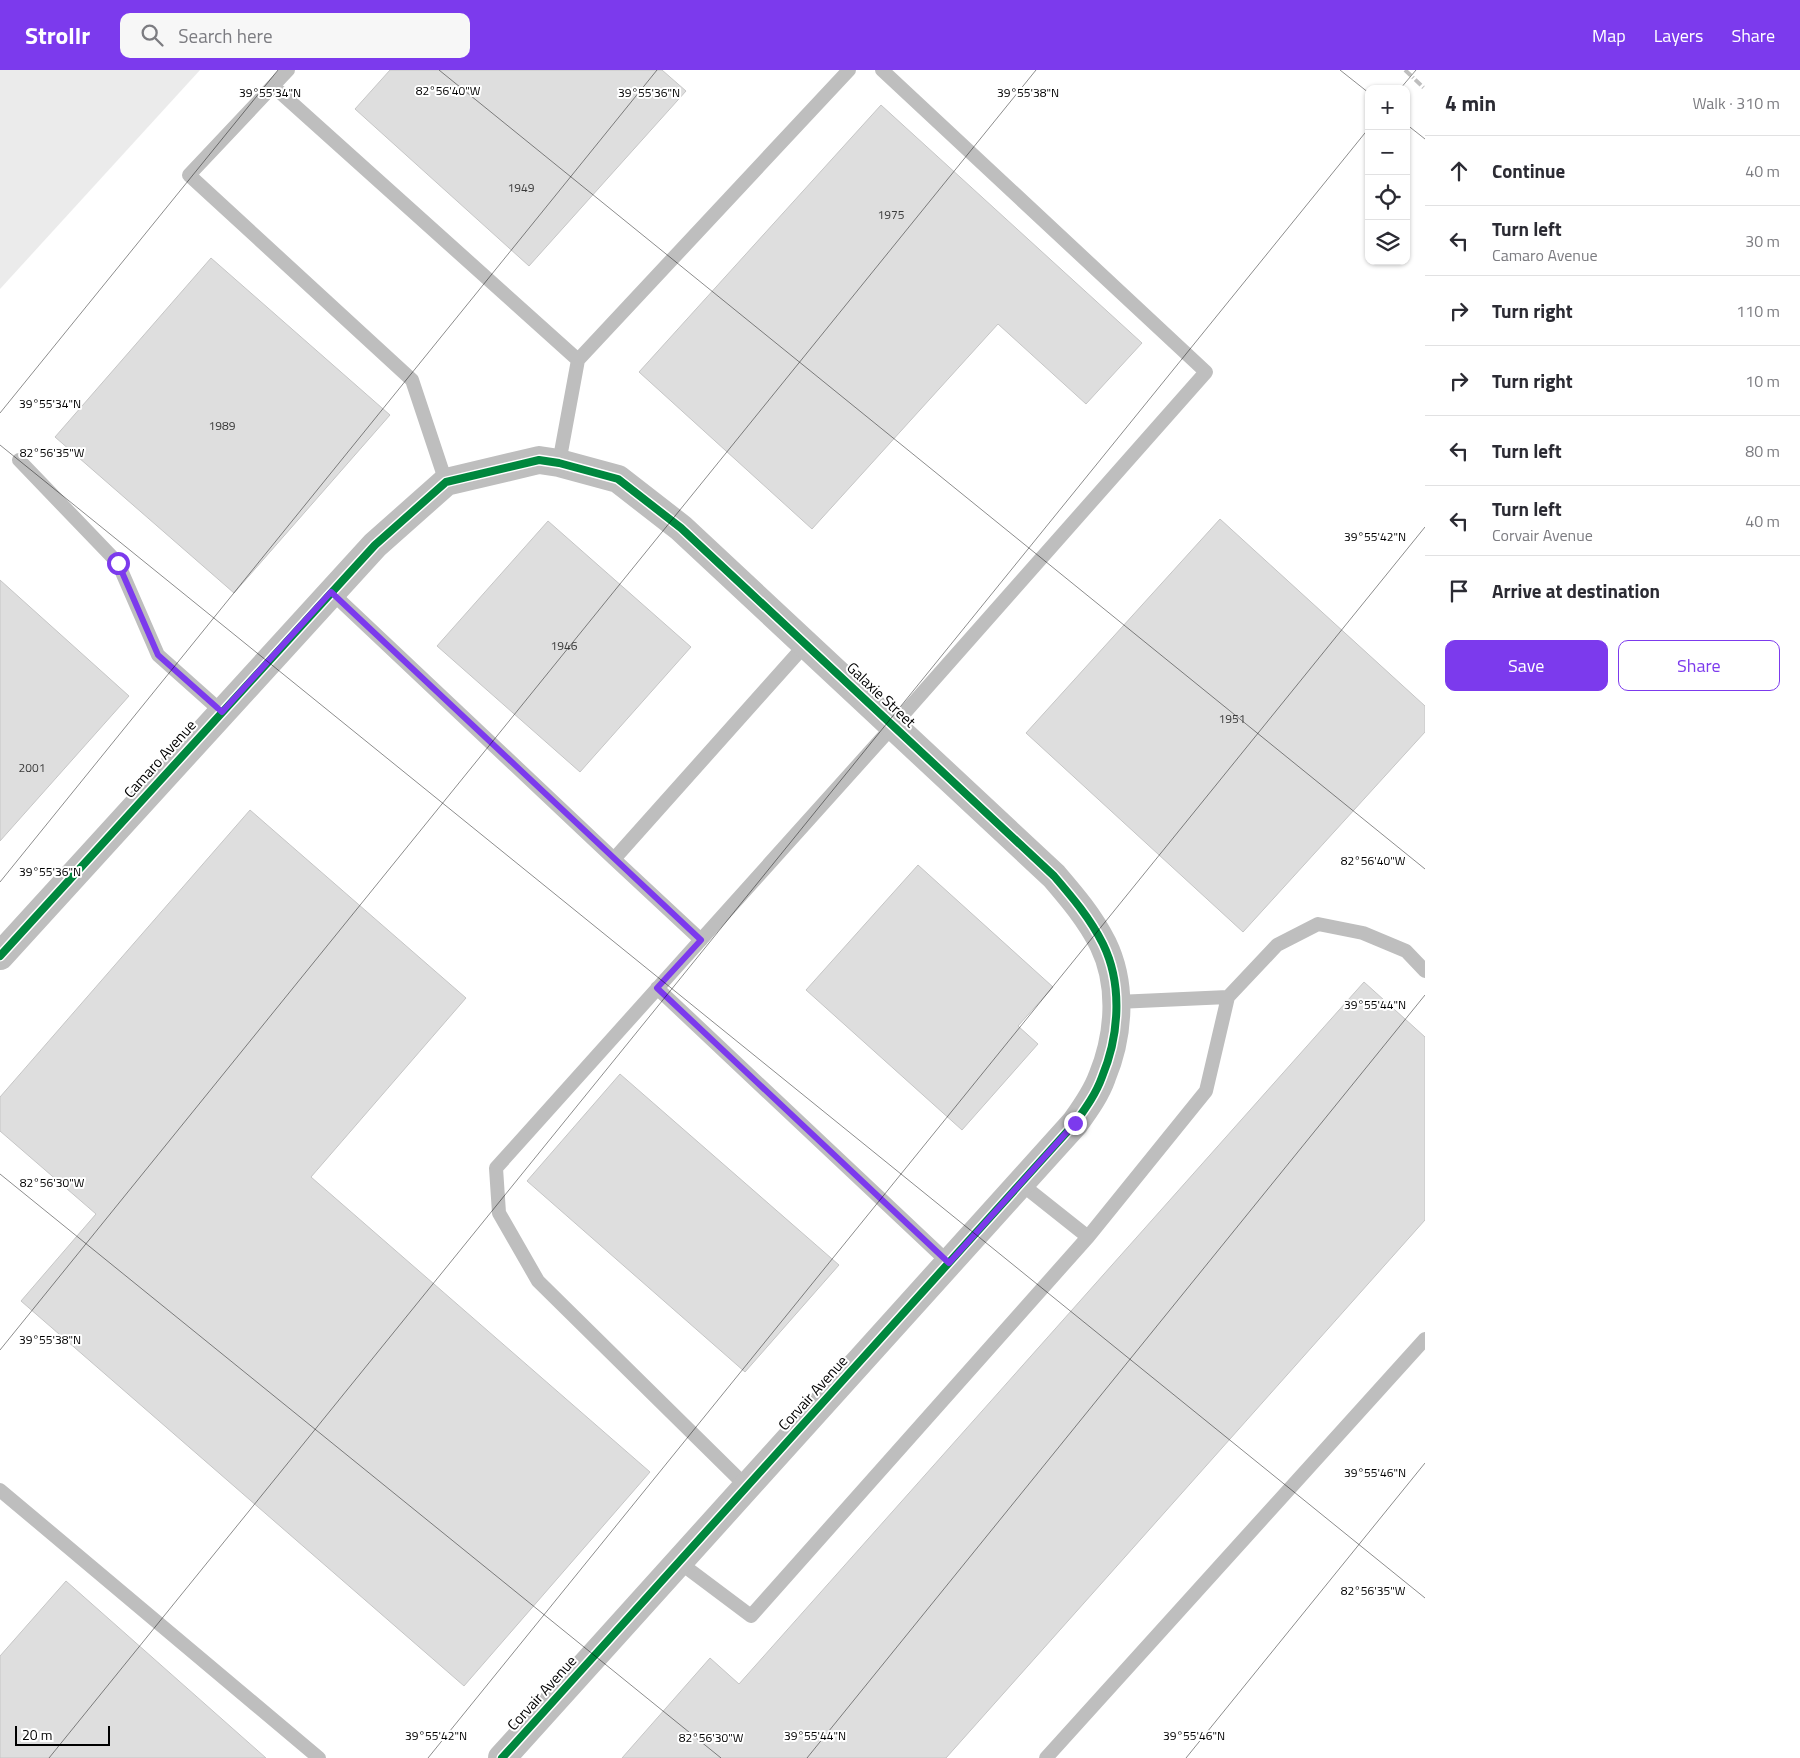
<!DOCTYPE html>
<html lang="en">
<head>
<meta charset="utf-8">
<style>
  body { margin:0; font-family:"Titillium Web",sans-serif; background:#f7f7f7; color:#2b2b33 }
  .controls { position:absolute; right:15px; top:15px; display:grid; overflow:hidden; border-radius:10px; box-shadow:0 1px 4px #0004 }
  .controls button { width:45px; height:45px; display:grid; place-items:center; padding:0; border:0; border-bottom:1px solid #e1e1e2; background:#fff; color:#2b2b33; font:25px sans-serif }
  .scale { position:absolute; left:15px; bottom:12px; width:95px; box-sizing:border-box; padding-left:5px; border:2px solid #000; border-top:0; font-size:14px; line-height:18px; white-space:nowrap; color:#000; -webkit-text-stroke:4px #fff; paint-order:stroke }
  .stop { position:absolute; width:15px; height:15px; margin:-11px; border:4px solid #7c3aed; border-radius:50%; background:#fff }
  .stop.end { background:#7c3aed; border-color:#fff; box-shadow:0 1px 5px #0008 }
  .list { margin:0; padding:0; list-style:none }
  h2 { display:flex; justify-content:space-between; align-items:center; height:65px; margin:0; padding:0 20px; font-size:21px }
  h2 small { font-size:16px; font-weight:400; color:#7c7c81 }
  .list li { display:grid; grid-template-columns:32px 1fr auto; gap:15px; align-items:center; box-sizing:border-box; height:70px; padding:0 20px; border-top:1px solid #e1e1e2 }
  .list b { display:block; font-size:19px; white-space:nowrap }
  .list p { margin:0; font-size:16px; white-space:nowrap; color:#7c7c81 }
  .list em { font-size:16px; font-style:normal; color:#7c7c81 }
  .actions { display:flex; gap:10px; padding:15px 20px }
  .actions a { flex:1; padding:11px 0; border:1px solid #7c3aed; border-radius:10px; text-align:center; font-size:18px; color:#7c3aed }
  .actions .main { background:#7c3aed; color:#fff }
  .icon { flex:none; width:28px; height:28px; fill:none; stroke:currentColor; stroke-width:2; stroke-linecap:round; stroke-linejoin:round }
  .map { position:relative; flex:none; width:1425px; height:1688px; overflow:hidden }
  header { display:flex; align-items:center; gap:30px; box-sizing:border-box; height:70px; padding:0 25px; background:#7c3aed; color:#fff }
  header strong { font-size:24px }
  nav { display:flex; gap:28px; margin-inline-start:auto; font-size:18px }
  .search { width:350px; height:45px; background:#f7f7f7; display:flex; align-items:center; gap:12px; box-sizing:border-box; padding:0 18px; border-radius:10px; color:#7c7c81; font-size:19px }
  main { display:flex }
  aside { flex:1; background:#fff }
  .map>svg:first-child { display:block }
  .green { fill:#ebebeb }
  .building { fill:#dedede; stroke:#c6c6c6 }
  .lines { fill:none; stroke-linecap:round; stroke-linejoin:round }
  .service { stroke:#bebebe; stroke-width:14 }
  .minor { stroke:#bebebe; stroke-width:28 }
  .rail { stroke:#bebebe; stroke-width:4; stroke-dasharray:8 2.5 1 2.5; stroke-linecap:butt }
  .cycleway-casing { stroke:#fff; stroke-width:11 }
  .cycleway { stroke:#00873e; stroke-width:8 }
  .route { stroke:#7c3aed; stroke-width:6 }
  .ticks { fill:none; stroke:#000; stroke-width:1; stroke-opacity:0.45 }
  .labels { text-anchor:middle; stroke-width:4; stroke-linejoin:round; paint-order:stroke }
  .number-label { font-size:12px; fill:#383838 }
  .street-label { font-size:15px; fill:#000; stroke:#fff }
  .ticks-label { font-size:12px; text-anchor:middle; fill:#000; stroke:#fff; stroke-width:4; stroke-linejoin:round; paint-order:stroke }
</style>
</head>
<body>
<header>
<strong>Strollr</strong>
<div class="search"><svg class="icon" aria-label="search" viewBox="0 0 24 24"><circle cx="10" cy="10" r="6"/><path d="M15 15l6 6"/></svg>Search here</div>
<nav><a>Map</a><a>Layers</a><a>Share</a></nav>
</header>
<main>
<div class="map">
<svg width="1425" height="1688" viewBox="0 0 1425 1688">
  <rect width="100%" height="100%" fill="#fff"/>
  <path class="green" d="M0 0H200L0 219Z"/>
  <path class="building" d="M390 0H662L686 21 529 196 355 39Z
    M881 35 1142 273 1086 334 998 254 812 459 639 302Z
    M211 188 390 345 234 523 55 367Z
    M1220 449 1425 636V662L1243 862 1026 663Z
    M548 451 691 577 580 702 437 576Z
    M0 510 129 626 0 771Z
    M250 740 466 928 311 1107 650 1402 464 1616 21 1231 96 1144 0 1061V1027Z
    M918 795 1053 917 1018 956 1038 974 962 1060 806 920Z
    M1364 912 1425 967V1150L946 1688H622L710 1588 739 1614Z
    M620 1004 839 1195 745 1302 527 1111Z
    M66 1511 266 1688H0V1586Z"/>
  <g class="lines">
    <path class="service" d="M288 0 189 105 412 310 446 412
      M273 16 578 290
      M19 390 118 493 158 585 222 642
      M559 393 578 290 849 0
      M331 522 614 789 806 574
      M614 789 701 870
      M657 918 949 1193
      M1117 932 1228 927 1277 875 1318 854 1363 863 1406 881 1425 901
      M1088 1167 1206 1021 1228 927
      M747 1417 538 1211 499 1143 496 1098 893 656 1206 302 882 0
      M0 1420 319 1688
      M679 1492 751 1546 1088 1167 1020 1113
      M1046 1688 1425 1269"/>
    <path class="minor" d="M0 886 375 475 446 412 539 390 559 393 618 409 681 458 1054 806C1072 827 1090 848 1103 874 1123 915 1119 966 1102 1007 1096 1024 1085 1039 1075 1053L502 1688"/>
    <path class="rail" d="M1405 0 1425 19"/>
    <defs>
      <path id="cycleway" d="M0 886 375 475 446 412 539 390 559 393 618 409 681 458 1054 806C1072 827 1090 848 1103 874 1123 915 1119 966 1102 1007 1096 1024 1085 1039 1075 1053L502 1688"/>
    </defs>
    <use href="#cycleway" class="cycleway-casing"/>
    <use href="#cycleway" class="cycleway"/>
  </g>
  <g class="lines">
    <path class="route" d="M118 493 158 585 222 642 331 522 701 870 657 918 949 1193 1075 1053"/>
  </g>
  <path class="ticks" d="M439 0 1425 799M1340 0 1369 23M1400 19 1416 0M1406 54 1425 69M0 343 278 0M0 375 1425 1528M0 812 657 0M0 1104 721 1688M0 1280 1036 0M49 1688 1369 58M428 1688 1425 457M807 1688 1425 925M1186 1688 1425 1393"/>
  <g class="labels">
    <g class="number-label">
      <text x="521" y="122">1949</text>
      <text x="891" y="149">1975</text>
      <text x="222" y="360">1989</text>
      <text x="564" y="580">1946</text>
      <text x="1232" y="653">1951</text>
      <text x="32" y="702">2001</text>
    </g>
    <g class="street-label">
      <text transform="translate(881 625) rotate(43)" y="5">Galaxie Street</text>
      <text transform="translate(160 689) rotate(-48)" y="5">Camaro Avenue</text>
      <text transform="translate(813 1323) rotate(-48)" y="5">Corvair Avenue</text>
      <text transform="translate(542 1623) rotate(-48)" y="5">Corvair Avenue</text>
    </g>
  </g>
  <g class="ticks-label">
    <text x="448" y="25">82°56'40"W</text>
    <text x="270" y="27">39°55'34"N</text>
    <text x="649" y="27">39°55'36"N</text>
    <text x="1028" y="27">39°55'38"N</text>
    <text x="50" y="338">39°55'34"N</text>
    <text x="52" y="387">82°56'35"W</text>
    <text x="1375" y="471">39°55'42"N</text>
    <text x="1373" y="795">82°56'40"W</text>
    <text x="50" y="806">39°55'36"N</text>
    <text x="1375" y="939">39°55'44"N</text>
    <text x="52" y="1117">82°56'30"W</text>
    <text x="50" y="1274">39°55'38"N</text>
    <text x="1375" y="1407">39°55'46"N</text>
    <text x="1373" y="1525">82°56'35"W</text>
    <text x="436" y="1670">39°55'42"N</text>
    <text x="815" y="1670">39°55'44"N</text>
    <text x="1194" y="1670">39°55'46"N</text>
    <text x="711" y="1672">82°56'30"W</text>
  </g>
</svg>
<div class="controls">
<button>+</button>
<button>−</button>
<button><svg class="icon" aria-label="locate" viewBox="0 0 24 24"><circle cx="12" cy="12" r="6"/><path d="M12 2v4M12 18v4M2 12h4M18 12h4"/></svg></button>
<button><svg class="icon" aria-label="layers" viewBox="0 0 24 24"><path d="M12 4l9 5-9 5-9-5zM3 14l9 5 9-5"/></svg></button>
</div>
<div class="scale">20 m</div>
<div class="stop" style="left:118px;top:493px"></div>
<div class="stop end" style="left:1075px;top:1053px"></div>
</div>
<aside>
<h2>4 min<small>Walk · 310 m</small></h2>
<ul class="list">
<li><svg class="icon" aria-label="ahead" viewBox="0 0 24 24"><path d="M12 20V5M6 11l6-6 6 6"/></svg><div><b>Continue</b></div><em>40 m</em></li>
<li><svg class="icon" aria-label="left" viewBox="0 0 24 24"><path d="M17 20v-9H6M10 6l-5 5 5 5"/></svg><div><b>Turn left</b><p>Camaro Avenue</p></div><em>30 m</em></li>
<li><svg class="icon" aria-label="right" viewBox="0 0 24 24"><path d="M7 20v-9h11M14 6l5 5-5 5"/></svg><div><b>Turn right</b></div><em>110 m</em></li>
<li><svg class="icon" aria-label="right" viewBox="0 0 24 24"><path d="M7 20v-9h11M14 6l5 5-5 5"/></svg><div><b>Turn right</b></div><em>10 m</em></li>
<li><svg class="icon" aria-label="left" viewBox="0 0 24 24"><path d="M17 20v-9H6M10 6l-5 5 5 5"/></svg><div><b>Turn left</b></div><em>80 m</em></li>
<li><svg class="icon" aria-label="left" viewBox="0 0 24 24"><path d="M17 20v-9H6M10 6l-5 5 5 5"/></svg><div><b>Turn left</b><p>Corvair Avenue</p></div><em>40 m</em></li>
<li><svg class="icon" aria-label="arrive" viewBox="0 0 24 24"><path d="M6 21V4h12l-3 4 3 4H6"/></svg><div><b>Arrive at destination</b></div></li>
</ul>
<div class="actions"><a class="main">Save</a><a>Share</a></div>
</aside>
</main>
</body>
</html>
